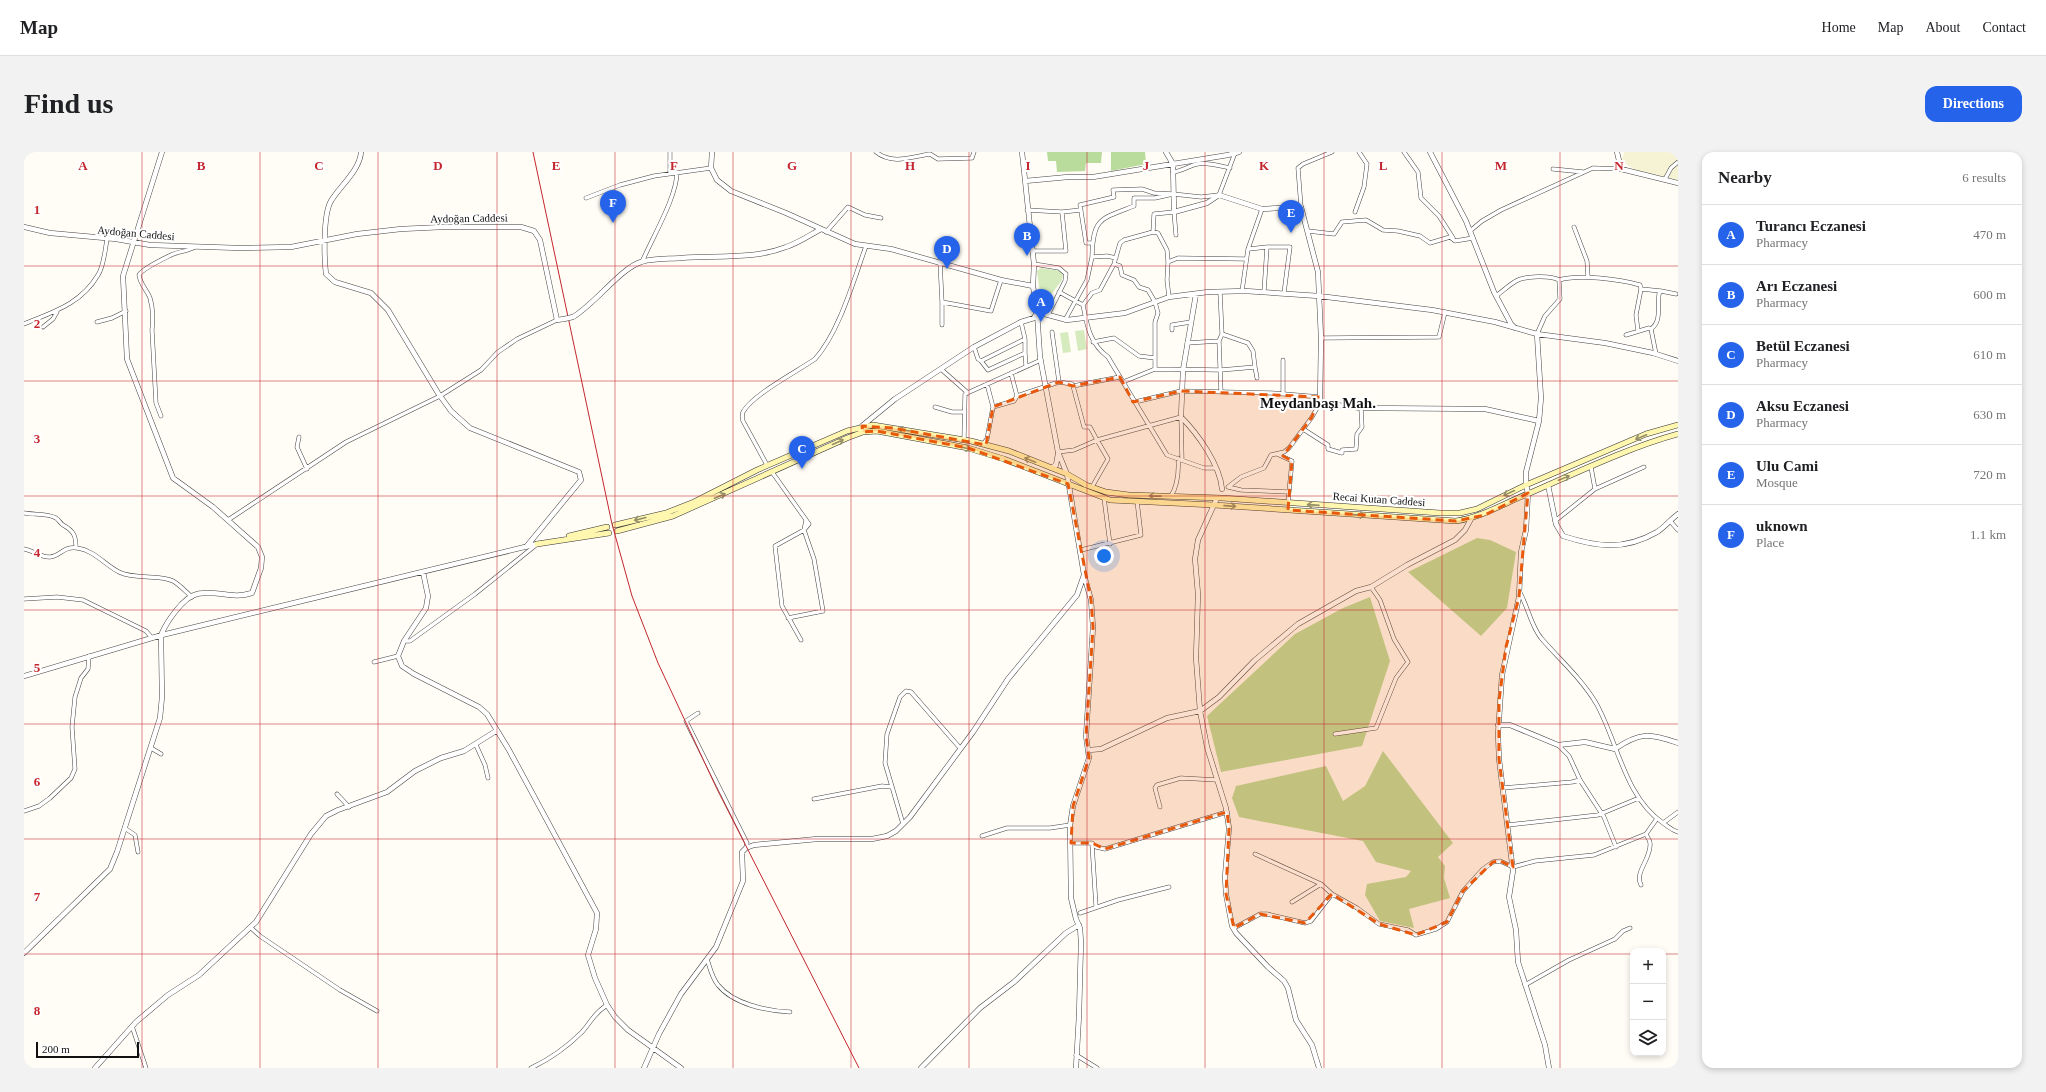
<!DOCTYPE html>
<html lang="en">
<head>
<meta charset="utf-8">
<style>
  body { margin:0; font-family:"Times New Roman",serif; background:#f2f2f2; color:#202124 }
  .controls { position:absolute; right:12px; bottom:12px; display:grid; overflow:hidden; border-radius:8px; box-shadow:0 2px 6px #0003 }
  .controls button { width:36px; height:36px; display:grid; place-items:center; padding:0; border:0; border-bottom:1px solid #e0e0e0; background:#fff; color:#202124; font:20px sans-serif }
  .scale { position:absolute; left:12px; bottom:10px; width:103px; box-sizing:border-box; padding-left:4px; border:2px solid #111; border-top:0; font-size:11px; line-height:14px; white-space:nowrap; color:#111; -webkit-text-stroke:3px #fff; paint-order:stroke }
  .you { position:absolute; left:1080px; top:404px; width:14px; height:14px; margin:-10px; border:3px solid #fff; border-radius:50%; background:#1a73e8; box-shadow:0 0 0 6px #1a73e833 }
  .badge { display:grid; place-items:center; width:26px; height:26px; border-radius:50%; background:#2563eb; color:#fff; font-size:13px; font-weight:700 }
  .pin { position:absolute; translate:-50% -33px; filter:drop-shadow(0 1px 2px #0008) }
  .pin::after { content:''; position:absolute; top:21px; width:14px; height:12px; background:inherit; clip-path:polygon(0 0,100% 0,50% 100%) }
  .list { margin:0; padding:0; list-style:none }
  h2 { display:flex; justify-content:space-between; align-items:center; height:52px; margin:0; padding:0 16px; font-size:17px }
  h2 small { font-size:13px; font-weight:400; color:#757577 }
  .list li { display:grid; grid-template-columns:26px 1fr auto; gap:12px; align-items:center; box-sizing:border-box; height:60px; padding:0 16px; border-top:1px solid #e0e0e0 }
  .list b { display:block; font-size:15px; white-space:nowrap }
  .list p { margin:0; font-size:13px; white-space:nowrap; color:#757577 }
  .list em { font-size:13px; font-style:normal; color:#757577 }
  .icon { flex:none; width:22px; height:22px; fill:none; stroke:currentColor; stroke-width:2; stroke-linecap:round; stroke-linejoin:round }
  .map { position:relative; flex:none; width:1654px; height:916px; overflow:hidden; border-radius:12px }
  header { display:flex; align-items:center; gap:24px; box-sizing:border-box; height:56px; padding:0 20px; background:#fff; border-bottom:1px solid #e0e0e0 }
  header strong { font-size:19px }
  nav { display:flex; gap:22px; margin-inline-start:auto; font-size:14px }
  .intro { display:flex; align-items:center; justify-content:space-between; box-sizing:border-box; height:96px; padding:0 24px }
  h1 { margin:0; font-size:28px }
  .button { padding:10px 18px; border-radius:12px; background:#2563eb; color:#fff; font-size:14px; font-weight:700 }
  main { display:flex; gap:24px; padding:0 24px }
  aside { flex:1; background:#fff; border-radius:12px; box-shadow:0 2px 6px #0003 }
  .map>svg:first-child { display:block }
  .farmland { fill:#f6f3d4 }
  .green { fill:#d5ebbd }
  .forest { fill:#b9dc9c }
  .lines { fill:none; stroke-linecap:round; stroke-linejoin:round }
  .minor-casing { stroke:#444; stroke-width:4.5 }
  .tertiary-casing { stroke:#444; stroke-width:5.5 }
  .secondary-casing { stroke:#333; stroke-width:6 }
  .minor { stroke:#fff; stroke-width:3.5 }
  .tertiary { stroke:#fff; stroke-width:4.5 }
  .secondary { stroke:#fff6b0; stroke-width:5 }
  .rail { stroke:#c4262e; stroke-width:1 }
  .tertiary-bridge-casing { stroke:#444; stroke-width:5.5; stroke-linecap:butt }
  .tertiary-bridge { stroke:#fff; stroke-width:4.5 }
  .oneway { stroke:#948f68 }
  .marked { fill:#e8590c; fill-opacity:0.2; stroke:#e8590c; stroke-width:3; stroke-dasharray:8 5; stroke-linejoin:round }
  .grid { fill:none; stroke:#c4262e; stroke-width:1; stroke-opacity:0.55 }
  .labels { text-anchor:middle; stroke-width:4; stroke-linejoin:round; paint-order:stroke }
  .street-label { font-size:11px; fill:#111; stroke:#fff }
  .district-label { font-size:15px; font-weight:bold; fill:#111; stroke:#fff }
  .grid-label { font-size:13px; text-anchor:middle; font-weight:bold; fill:#c4262e; stroke:#fff; stroke-width:4; stroke-linejoin:round; paint-order:stroke }
</style>
</head>
<body>
<header>
<strong>Map</strong>
<nav><a>Home</a><a>Map</a><a>About</a><a>Contact</a></nav>
</header>
<div class="intro"><h1>Find us</h1><a class="button">Directions</a></div>
<main>
<div class="map">
<svg width="1654" height="916" viewBox="0 0 1654 916">
  <rect width="100%" height="100%" fill="#fffdf5"/>
  <path class="farmland" d="M1600 0H1654V28L1611 18 1598 9Z"/>
  <path class="green" d="M1017 116 1037 119 1039 123 1038 128 1018 155 1013 119Z
    M1060 178 1063 197 1054 199 1051 179Z
    M1044 180 1047 200 1039 201 1036 181Z"/>
  <path class="forest" d="M1023 0H1078L1077 11H1062L1061 19 1033 20 1032 9H1024Z
    M1087 0H1121L1122 12 1087 19Z
    M1453 386 1466 388 1492 400 1483 456 1457 484 1384 420Z
    M1346 445 1366 509 1338 594 1197 620 1183 564 1271 482 1319 456Z
    M1359 599 1429 691 1414 705 1421 714 1420 726 1426 746 1385 757 1390 776 1356 769 1341 743 1343 732 1382 725 1387 719 1352 710 1339 689 1215 665 1208 646 1212 634 1302 614 1319 649 1341 634Z"/>
  <g class="lines">
    <defs>
      <path id="minor" d="M646 0V21
        M852 0C868 13 887 5 906 2L914 7 948 6 950 0
        M1380 0 1394 20 1397 46 1415 64 1429 86
        M1529 17 1559 20
        M1149 20C1159 19 1164 14 1173 12 1183 10 1196 14 1206 16
        M1641 27 1647 16 1654 10
        M1149 42 1177 45 1195 43 1211 1
        M562 46 596 33 630 24 687 16
        M1277 55 1274 16 1279 12 1308 0
        M1003 58 1038 60 1042 99H1008
        M1038 60 1057 58
        M1331 60 1340 35 1343 12 1335 0
        M1550 75 1563 109 1564 125
        M1284 79 1310 82 1318 70 1342 68 1359 78 1374 79 1396 84 1406 91 1426 85 1431 89 1449 86
        M1446 79 1458 69 1477 58 1569 16 1597 17
        M802 80 824 55 841 63 857 66
        M1129 80 1130 62 1150 60 1152 83
        M1068 91H1062L1056 53 1090 45 1089 38 1118 37 1130 41 1149 42 1131 46H1110V54C1076 67 1069 66 1068 105L1083 104 1092 106
        M1243 95H1266L1260 141
        M1225 97 1243 95 1240 140
        M618 110C628 86 653 45 653 20
        M916 110 918 150 967 159 977 128
        M1010 112 1035 116 1042 122 1041 129 1024 163
        M1617 137 1637 139
        M1218 139 1224 97 1238 57
        M1035 140 1059 153C1063 174 1066 192 1084 205L1111 250 1157 239 1248 241 1296 245
        M1472 144C1479 139 1485 133 1492 129 1500 124 1527 123 1535 128
        M1145 145 1143 128 1144 110 1154 106 1222 107
        M1059 153 1068 141 1076 138 1090 112 1096 91 1100 88 1129 80 1134 81 1143 98 1144 110
        M1041 168 1063 128 1068 105
        M73 170 88 166 102 159
        M997 170 1001 187 957 209 964 218 1001 201 1002 214
        M0 172C29 160 57 152 74 123 80 114 81 98 83 87
        M918 173V150
        M19 175 29 167 33 160
        M1148 178V173L1167 170
        M1028 180 1035 230
        M1513 182 1521 164 1536 147 1535 128C1555 122 1595 127 1616 133L1617 137 1612 163 1614 179
        M1602 183 1625 176 1627 177
        M1297 186 1415 185 1421 160
        M1195 189 1197 240
        M1069 190 1090 186 1115 204 1131 206V170L1134 161 1131 150 1124 138 1115 135 1110 128 1098 123 1096 114 1090 112
        M1163 191 1195 189 1198 182 1196 140
        M950 195 954 207 957 209
        M1001 201V187
        M1632 202 1627 177C1638 169 1633 155 1635 142L1637 139 1652 142
        M1131 206V217L1197 218 1231 215 1229 199 1224 191 1198 182
        M1259 208V242
        M1231 215 1233 226
        M918 218 944 241
        M987 221 993 244 1035 230 1048 232 1049 234
        M1099 230 1131 217
        M1111 250 1143 303 1180 316H1191
        M911 255 928 260H941
        M969 255 990 249 993 244
        M137 264 132 251 128 178C129 169 129 156 126 146 123 138 116 132 115 123 118 117 139 107 147 103 155 99 162 100 171 95
        M1279 277 1304 293V297L1318 301V298L1332 297 1333 282 1338 275 1337 256
        M275 285 273 295 283 317
        M940 288 941 242 1017 208
        M959 292 963 287 969 255 963 232
        M1034 300 1050 298 1073 288 1066 275H1060L1049 234 1096 225
        M1253 302 1268 309 1265 340
        M743 313 719 269C718 266 718 263 719 260 728 243 774 219 791 207 815 181 830 127 842 94
        M1567 315 1571 337
        M748 320 785 372 780 378 751 394 758 454 777 488
        M1068 335 1084 307 1073 288 1157 265 1158 308
        M1147 344C1154 333 1155 320 1154 306
        M1080 346 1086 392
        M1264 351 1265 340 1217 338 1204 335 1217 325 1240 316 1247 303 1260 300 1265 296 1288 265 1296 251
        M0 361C10 363 24 361 32 366 35 368 36 371 39 373 50 379 52 384 52 396
        M204 368 322 290 416 244 457 218 474 200 493 187 533 168
        M1531 369 1571 337 1620 315
        M1646 369 1654 378
        M0 397C8 398 18 406 26 405 37 404 39 394 53 396 70 398 81 413 95 420 110 428 137 422 149 429 156 433 162 440 168 445
        M1057 398 1117 383 1113 349
        M1495 439C1504 454 1506 472 1517 486 1535 507 1557 526 1572 551 1594 590 1600 644 1639 671 1645 675 1647 678 1654 680
        M0 447 33 445 59 448 122 479 128 486
        M764 466 799 459 790 407 780 378 782 368
        M380 489H386L451 442 512 393
        M350 510 374 504
        M674 561 662 569 723 691 722 696
        M1311 582 1352 576 1372 526 1384 510 1370 487 1356 448 1347 435
        M452 593 461 613 464 626
        M1534 593 1545 604 1556 628 1580 665 1592 695
        M127 596 137 602
        M1479 636 1548 630 1556 628
        M313 642 325 655
        M790 647 858 634 868 635
        M1136 655 1131 636 1133 633 1157 626 1193 628
        M0 659 15 654 26 646 47 626 51 617 48 575 51 545 57 526 64 517 65 504
        M1639 671 1654 660
        M879 672 861 611 863 582 876 545 882 539 887 540 936 596
        M1484 673 1574 663 1615 646
        M102 677 111 683 114 700
        M958 684 983 676H1026L1046 673
        M1047 691H1068L1072 695 1081 697 1203 660
        M1068 692 1072 754
        M1231 702 1297 732 1308 742
        M1617 733C1610 720 1628 706 1626 691 1626 688 1623 685 1622 682
        M1268 750 1297 732
        M1056 761 1094 748 1145 735
        M226 775 236 784 316 838 353 859
        M1210 776 1236 762H1243L1281 771 1287 769 1308 742 1333 756 1355 772 1384 778 1392 783 1412 777 1423 770 1439 739 1459 717 1469 710 1476 709 1489 715 1511 709 1570 703 1622 682 1632 668
        M683 807C686 816 688 826 694 833 709 852 743 859 766 860
        M1501 833 1545 808 1591 787 1599 779 1606 776
        M108 874 122 916
        M1052 903 1073 916
        M507 916C526 907 543 895 558 880 568 869 569 862 583 853"/>
      <path id="tertiary" d="M337 0C336 18 316 34 307 49 299 62 300 106 302 122L311 130 347 141 364 158 414 241 427 259 446 276 555 320 557 328 502 395
        M688 0 687 16 693 28 707 39 762 61 831 92 867 97 977 128 1009 134
        M1142 0 1149 12 1150 60 1183 51 1195 43 1238 57 1277 55 1294 120 1297 186 1296 251 1337 256 1461 257 1515 269
        M1406 0 1442 69 1470 140 1487 172 1491 176
        M1593 0 1597 17 1654 31
        M1001 29 1044 25H1069L1204 3 1215 0
        M0 75 26 81 92 87 126 93 215 96 267 95 333 82 377 77 419 75H497L510 79 516 88 533 168 540 167
        M1172 142 1159 218 1157 265C1174 282 1196 313 1198 337
        M549 165C571 152 597 116 617 110 629 106 645 107 657 106 691 103 729 108 762 95 774 91 786 83 797 77
        M1513 182 1517 246 1515 269 1502 320V333L1504 341 1502 378 1497 400 1495 445 1478 523 1474 582 1475 607 1489 719 1485 745 1492 778 1494 810 1521 893 1525 916
        M838 277V274L871 247 950 195 997 170 1010 166 1013 160 1043 168 1101 161 1145 145 1184 140 1221 139 1295 144 1408 158 1471 170 1513 182 1581 191 1629 201 1654 209
        M1027 316 1032 313 1034 302
        M1524 333 1532 372 1539 384C1573 395 1600 399 1633 380 1641 375 1647 367 1654 362
        M1193 346 1174 388 1171 407 1174 442 1172 506 1176 559 1183 595 1202 656 1205 676 1201 725 1202 742 1208 774 1212 781 1244 815 1260 829 1264 836 1272 868 1288 893 1295 916
        M399 420 404 444 402 456 380 489 374 504 378 514 390 522 455 555 463 562 485 598 573 761 572 777 564 803 571 826 583 853 591 865 604 878 657 916
        M0 524 138 483 513 392
        M1474 573H1486L1534 593 1561 590 1591 597C1616 580 1625 581 1654 591
        M1065 598 1077 597 1143 566 1176 559 1195 545 1231 508 1274 472 1332 439 1347 435 1383 413 1431 388 1441 378 1447 367
        M0 801 86 717 93 700 136 566 138 545 137 483C142 471 159 445 173 442 177 441 183 441 188 441 204 442 211 446 228 441L237 416 238 405 234 395 189 355 149 326 103 207 99 124 138 0
        M71 916 112 870 144 843 175 823 232 770 287 682 302 664 314 658 363 640 391 619 417 606 440 599 472 579
        M620 916 635 882 657 842 692 795 719 729 718 700 722 696 730 693 793 687H848L863 684 872 679 886 665 949 580 984 527 1053 443 1060 423 1043 322 1034 300 1016 205 1013 160 1009 134 1010 112 998 0
        M897 916 956 856 990 830 1042 781 1055 773
        M1052 916 1055 863 1057 790 1056 776 1052 767 1047 746 1046 674 1049 654 1065 606 1062 584 1069 475 1067 448 1060 423"/>
      <path id="secondary" d="M591 373 642 361 670 350 733 318 823 279 849 273 947 289 985 299 1043 322 1062 333 1082 340 1105 343 1198 346 1416 361H1436L1453 357 1502 333 1622 282 1654 273
        M593 379 649 364 823 286 839 280 853 279 944 296 980 307 1086 348 1190 353 1432 369C1459 365 1480 351 1506 341 1552 321 1606 295 1654 282
        M545 384 583 375
        M513 392 585 381"/>
    </defs>
    <use href="#minor" class="minor-casing"/>
    <use href="#tertiary" class="tertiary-casing"/>
    <use href="#secondary" class="secondary-casing"/>
    <use href="#minor" class="minor"/>
    <use href="#tertiary" class="tertiary"/>
    <use href="#secondary" class="secondary"/>
    <path class="rail" d="M509 0 588 372 608 444 634 511 693 637 835 916"/>
    <defs>
      <path id="tertiary-bridge" d="M540 167 549 165"/>
    </defs>
    <use href="#tertiary-bridge" class="tertiary-bridge-casing"/>
    <use href="#tertiary-bridge" class="tertiary-bridge"/>
  </g>
  <defs><path id="oneway-shaft" d="M-6 0H5M1.5-3L5.5 0L1.5 3" fill="none" stroke-width="1.6" stroke-linecap="round" stroke-linejoin="round"/></defs>
  <g class="oneway">
    <use href="#oneway-shaft" transform="translate(880 278) rotate(-171)"/>
    <use href="#oneway-shaft" transform="translate(1617 285) rotate(157)"/>
    <use href="#oneway-shaft" transform="translate(814 290) rotate(-24)"/>
    <use href="#oneway-shaft" transform="translate(941 296) rotate(12)"/>
    <use href="#oneway-shaft" transform="translate(1006 308) rotate(-158)"/>
    <use href="#oneway-shaft" transform="translate(1540 326) rotate(-22)"/>
    <use href="#oneway-shaft" transform="translate(1485 341) rotate(155)"/>
    <use href="#oneway-shaft" transform="translate(696 344) rotate(-23)"/>
    <use href="#oneway-shaft" transform="translate(1131 344) rotate(-179)"/>
    <use href="#oneway-shaft" transform="translate(1289 353) rotate(-176)"/>
    <use href="#oneway-shaft" transform="translate(1206 354) rotate(4)"/>
    <use href="#oneway-shaft" transform="translate(1335 363) rotate(4)"/>
    <use href="#oneway-shaft" transform="translate(616 367) rotate(166)"/>
  </g>
  <path class="marked" d="M1096 225 1109 250 1157 239 1296 245 1288 265 1259 304 1268 309 1264 358 1432 369 1461 363 1504 341 1495 445 1482 495 1475 549V607L1489 715 1476 709 1469 710 1439 739 1423 770 1392 783 1355 772 1308 742 1281 771 1236 762 1210 776 1202 742 1205 676 1203 660 1081 697 1068 691H1047L1049 654 1065 606 1062 584 1069 475 1067 448 1044 332 944 296 853 279 839 280 838 274 869 276 962 293 969 255 1035 230 1049 234Z"/>
  <path class="grid" d="M118 0V916M236 0V916M354 0V916M473 0V916M591 0V916M709 0V916M827 0V916M945 0V916M1063 0V916M1181 0V916M1300 0V916M1418 0V916M1536 0V916M0 114H1654M0 229H1654M0 344H1654M0 458H1654M0 572H1654M0 687H1654M0 802H1609M1639 802H1654"/>
  <g class="labels">
    <g class="street-label">
      <text transform="translate(445 66) rotate(-1)" y="4">Aydoğan Caddesi</text>
      <text transform="translate(112 81) rotate(5)" y="4">Aydoğan Caddesi</text>
      <text transform="translate(1355 347) rotate(4)" y="4">Recai Kutan Caddesi</text>
    </g>
    <g class="district-label">
      <text x="1294" y="256">Meydanbaşı Mah.</text>
    </g>
  </g>
  <g class="grid-label">
    <text x="59" y="18">A</text>
    <text x="177" y="18">B</text>
    <text x="295" y="18">C</text>
    <text x="414" y="18">D</text>
    <text x="532" y="18">E</text>
    <text x="650" y="18">F</text>
    <text x="768" y="18">G</text>
    <text x="886" y="18">H</text>
    <text x="1004" y="18">I</text>
    <text x="1122" y="18">J</text>
    <text x="1240" y="18">K</text>
    <text x="1359" y="18">L</text>
    <text x="1477" y="18">M</text>
    <text x="1595" y="18">N</text>
    <text x="13" y="62">1</text>
    <text x="13" y="176">2</text>
    <text x="13" y="291">3</text>
    <text x="13" y="405">4</text>
    <text x="13" y="520">5</text>
    <text x="13" y="634">6</text>
    <text x="13" y="749">7</text>
    <text x="13" y="863">8</text>
  </g>
</svg>
<div class="controls">
<button>+</button>
<button>−</button>
<button><svg class="icon" aria-label="layers" viewBox="0 0 24 24"><path d="M12 4l9 5-9 5-9-5zM3 14l9 5 9-5"/></svg></button>
</div>
<div class="scale">200 m</div>
<div class="you"></div>
<div class="pin badge" style="left:1017px;top:170px">A</div>
<div class="pin badge" style="left:1003px;top:104px">B</div>
<div class="pin badge" style="left:778px;top:317px">C</div>
<div class="pin badge" style="left:923px;top:117px">D</div>
<div class="pin badge" style="left:1267px;top:81px">E</div>
<div class="pin badge" style="left:589px;top:71px">F</div>
</div>
<aside>
<h2>Nearby<small>6 results</small></h2>
<ul class="list">
<li><span class="badge">A</span><div><b>Turancı Eczanesi</b><p>Pharmacy</p></div><em>470 m</em></li>
<li><span class="badge">B</span><div><b>Arı Eczanesi</b><p>Pharmacy</p></div><em>600 m</em></li>
<li><span class="badge">C</span><div><b>Betül Eczanesi</b><p>Pharmacy</p></div><em>610 m</em></li>
<li><span class="badge">D</span><div><b>Aksu Eczanesi</b><p>Pharmacy</p></div><em>630 m</em></li>
<li><span class="badge">E</span><div><b>Ulu Cami</b><p>Mosque</p></div><em>720 m</em></li>
<li><span class="badge">F</span><div><b>uknown</b><p>Place</p></div><em>1.1 km</em></li>
</ul>
</aside>
</main>
</body>
</html>
